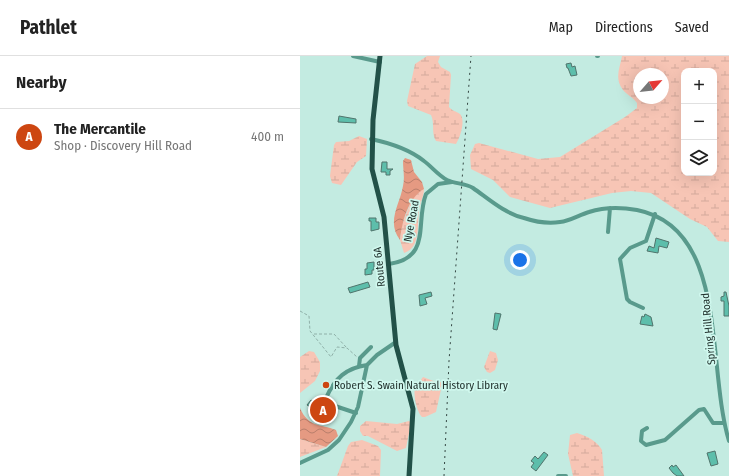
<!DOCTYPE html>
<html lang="en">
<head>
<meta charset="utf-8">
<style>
  body { margin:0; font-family:"Fira Sans Condensed",sans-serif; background:#f6f6f6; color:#222 }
  .controls { position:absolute; right:12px; top:12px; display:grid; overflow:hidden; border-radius:8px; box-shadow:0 4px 16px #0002 }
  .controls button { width:36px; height:36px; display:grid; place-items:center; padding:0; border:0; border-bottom:1px solid #e0e0e0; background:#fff; color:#222; font:20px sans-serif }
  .compass { position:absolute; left:333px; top:12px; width:36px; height:36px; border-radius:50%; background:#fff; box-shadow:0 4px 16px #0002; rotate:62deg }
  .you { position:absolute; left:220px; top:204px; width:14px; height:14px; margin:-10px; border:3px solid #fff; border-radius:50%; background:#1a73e8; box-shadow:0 0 0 6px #1a73e833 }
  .badge { display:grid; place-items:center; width:26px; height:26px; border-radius:50%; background:#cd4611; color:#fff; font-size:13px; font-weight:700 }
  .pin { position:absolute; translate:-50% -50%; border:2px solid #fff; box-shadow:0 1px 4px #0006 }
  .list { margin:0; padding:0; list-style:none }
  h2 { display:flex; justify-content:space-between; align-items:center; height:52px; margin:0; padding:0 16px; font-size:17px }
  h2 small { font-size:13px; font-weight:400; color:#767676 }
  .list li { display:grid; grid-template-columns:26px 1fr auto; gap:12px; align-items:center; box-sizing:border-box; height:56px; padding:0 16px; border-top:1px solid #e0e0e0 }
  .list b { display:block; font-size:15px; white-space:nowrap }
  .list p { margin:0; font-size:13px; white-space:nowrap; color:#767676 }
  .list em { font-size:13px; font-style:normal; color:#767676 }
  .icon { flex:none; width:22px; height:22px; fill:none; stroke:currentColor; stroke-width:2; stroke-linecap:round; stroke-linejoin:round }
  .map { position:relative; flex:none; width:429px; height:420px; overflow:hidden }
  header { display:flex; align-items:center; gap:24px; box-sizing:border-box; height:56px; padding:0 20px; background:#fff; border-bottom:1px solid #e0e0e0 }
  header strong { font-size:19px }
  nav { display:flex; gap:22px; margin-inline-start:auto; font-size:14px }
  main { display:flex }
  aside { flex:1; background:#fff }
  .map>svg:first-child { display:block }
  .wetland { fill:url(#wetland-marsh); fill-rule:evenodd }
  .water { fill:url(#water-waves) }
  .building { fill:#5dbeab; stroke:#50746c }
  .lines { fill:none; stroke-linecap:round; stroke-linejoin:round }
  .path { stroke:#8fb0a8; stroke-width:1; stroke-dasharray:3 2; stroke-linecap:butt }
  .minor { stroke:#599a8c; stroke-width:4 }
  .major { stroke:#225148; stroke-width:5 }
  .rail { stroke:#334642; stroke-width:1; stroke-dasharray:2 4; stroke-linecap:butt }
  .poi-dot { fill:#cd4611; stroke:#d0f8ee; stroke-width:1.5 }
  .labels { text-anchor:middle; stroke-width:3.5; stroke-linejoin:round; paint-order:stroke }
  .street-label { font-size:11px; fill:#21312d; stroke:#d0f8ee }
  .poi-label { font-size:11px; fill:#21312d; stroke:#d0f8ee; text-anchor:start }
</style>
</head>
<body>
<header>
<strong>Pathlet</strong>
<nav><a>Map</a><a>Directions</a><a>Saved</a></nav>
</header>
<main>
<aside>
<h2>Nearby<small></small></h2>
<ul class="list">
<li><span class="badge">A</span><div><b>The Mercantile</b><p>Shop · Discovery Hill Road</p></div><em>400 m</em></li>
</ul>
</aside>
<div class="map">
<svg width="429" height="420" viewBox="0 0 429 420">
  <defs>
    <pattern id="wetland-marsh" width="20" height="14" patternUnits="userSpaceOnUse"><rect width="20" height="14" fill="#f7c5b5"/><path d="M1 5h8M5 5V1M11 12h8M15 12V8" fill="none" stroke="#d3aa9c"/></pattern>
    <pattern id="water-waves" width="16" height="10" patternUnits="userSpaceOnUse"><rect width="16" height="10" fill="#e59a82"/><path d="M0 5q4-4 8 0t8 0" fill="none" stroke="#b97e6b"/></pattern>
  </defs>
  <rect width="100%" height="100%" fill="#c3ebe1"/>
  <path class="wetland" d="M127 0H140L138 6 141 11 150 16 151 19 149 51C152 55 156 55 160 58 166 64 160 82 156 88L136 85C131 77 135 68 131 59L108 50 107 45 115 8Z
    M322 0H429V186L418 185 407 171 390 163 351 137 331 135 312 137 250 152 210 141 193 124 171 113 170 99 175 88 179 87 238 103 260 101 325 61 337 52V47C333 41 327 39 323 34 314 22 320 12 322 0ZM384 15H414V117H384ZM339 18H363V42H339Z
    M59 80 67 83 66 100 57 106 41 129 32 127 30 120 34 89 36 86 49 85Z
    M124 133C124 140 120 147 119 154 117 168 121 192 104 197L100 184 102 169 112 143 115 138Z
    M9 295 14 296 20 306V315L15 325 0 337V301Z
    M190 295 196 297 198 304 195 314 190 317 187 316 184 311Z
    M123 321 136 326H141L142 329 136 356 125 361H122C117 356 113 339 115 332 117 328 121 324 123 321Z
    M66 365 97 368 109 365 111 367 106 392 97 395 68 380H63L60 375V370Z
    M277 377C287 380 297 385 302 394L304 420H273L268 398 270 379Z
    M0 383 26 391 0 401Z
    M62 384 78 390 81 394 80 420H37L48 390 51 386Z"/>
  <path class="water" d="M105 102 111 104 114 116 122 126 124 133C108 142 102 166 100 184 86 166 100 148 103 130 105 121 103 114 103 105Z
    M0 352C8 371 20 368 36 374L38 380 26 391 0 383Z"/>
  <path class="building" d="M271 7 272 11 275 10 277 19 271 20 268 12H267L266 8Z
    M39 60 56 63V67L38 66Z
    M82 106H87V113H93L90 115V119H86V116H81Z
    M69 162H76V166H79V173L71 175V165H69Z
    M356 182 369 186 367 192 359 190 358 197 347 195 349 190 354 192Z
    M74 206V214H72V218L65 219V213H67V207Z
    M68 226 70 231 50 237 48 232Z
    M131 236 132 240 125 242 127 248 120 250 119 239Z
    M424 236H426L429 250V260H424V245H421V241L424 240Z
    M195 257 201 258 197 274 193 273Z
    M345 258 351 261 353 270 340 268 342 260 344 261Z
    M11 344 26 354 22 364 17 361 20 357 7 349Z
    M415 395 418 408 411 410 407 397Z
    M244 396 248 399 236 415 231 411 234 407 231 405 235 400 238 403Z
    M372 409 373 411 376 409 384 420H377L373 417 369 412Z"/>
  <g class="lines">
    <path class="path" d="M0 255 9 260 10 275 31 301 37 291 47 292 57 301
      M14 278H34L46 291"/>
    <path class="minor" d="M53 0 80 6
      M297 0H298
      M71 83C90 87 109 93 124 105 132 111 138 119 147 124 155 128 165 127 173 132 190 144 204 157 224 162 236 166 248 168 260 166 270 165 279 159 289 156 304 151 321 151 337 154 429 172 406 309 429 385
      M308 176 310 152
      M89 208C132 202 115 167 126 138L138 128 152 126
      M343 252 330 246 327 243 320 203 330 192 346 185 355 158
      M59 310 60 302 71 291
      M56 357 29 348 26 342C35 322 46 312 67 309
      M347 372 342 375 341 385 346 389 365 384 399 354 404 353 413 367H424
      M0 407 28 394 39 384 51 366 58 351 67 309 77 299 96 286
      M258 420H266"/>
    <path class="major" d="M80 0 73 64 72 113 84 161 96 289 113 353 109 420"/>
    <path class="rail" d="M144 420 149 305 171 0"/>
  </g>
  <circle class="poi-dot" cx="26" cy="329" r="4"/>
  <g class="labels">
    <g class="street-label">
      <text transform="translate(111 165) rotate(-79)" y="4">Nye Road</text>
      <text transform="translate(79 211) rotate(-96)" y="4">Route 6A</text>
      <text transform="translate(408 273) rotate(-95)" y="4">Spring Hill Road</text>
    </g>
    <g class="poi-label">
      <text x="34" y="333">Robert S. Swain Natural History Library</text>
    </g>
  </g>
</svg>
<div class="controls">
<button>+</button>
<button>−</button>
<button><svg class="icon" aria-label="layers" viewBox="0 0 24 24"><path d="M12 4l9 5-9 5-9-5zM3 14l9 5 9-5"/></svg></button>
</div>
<svg class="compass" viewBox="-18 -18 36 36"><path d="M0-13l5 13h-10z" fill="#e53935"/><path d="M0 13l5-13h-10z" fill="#767676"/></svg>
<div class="you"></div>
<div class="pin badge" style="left:23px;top:354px">A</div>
</div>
</main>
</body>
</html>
